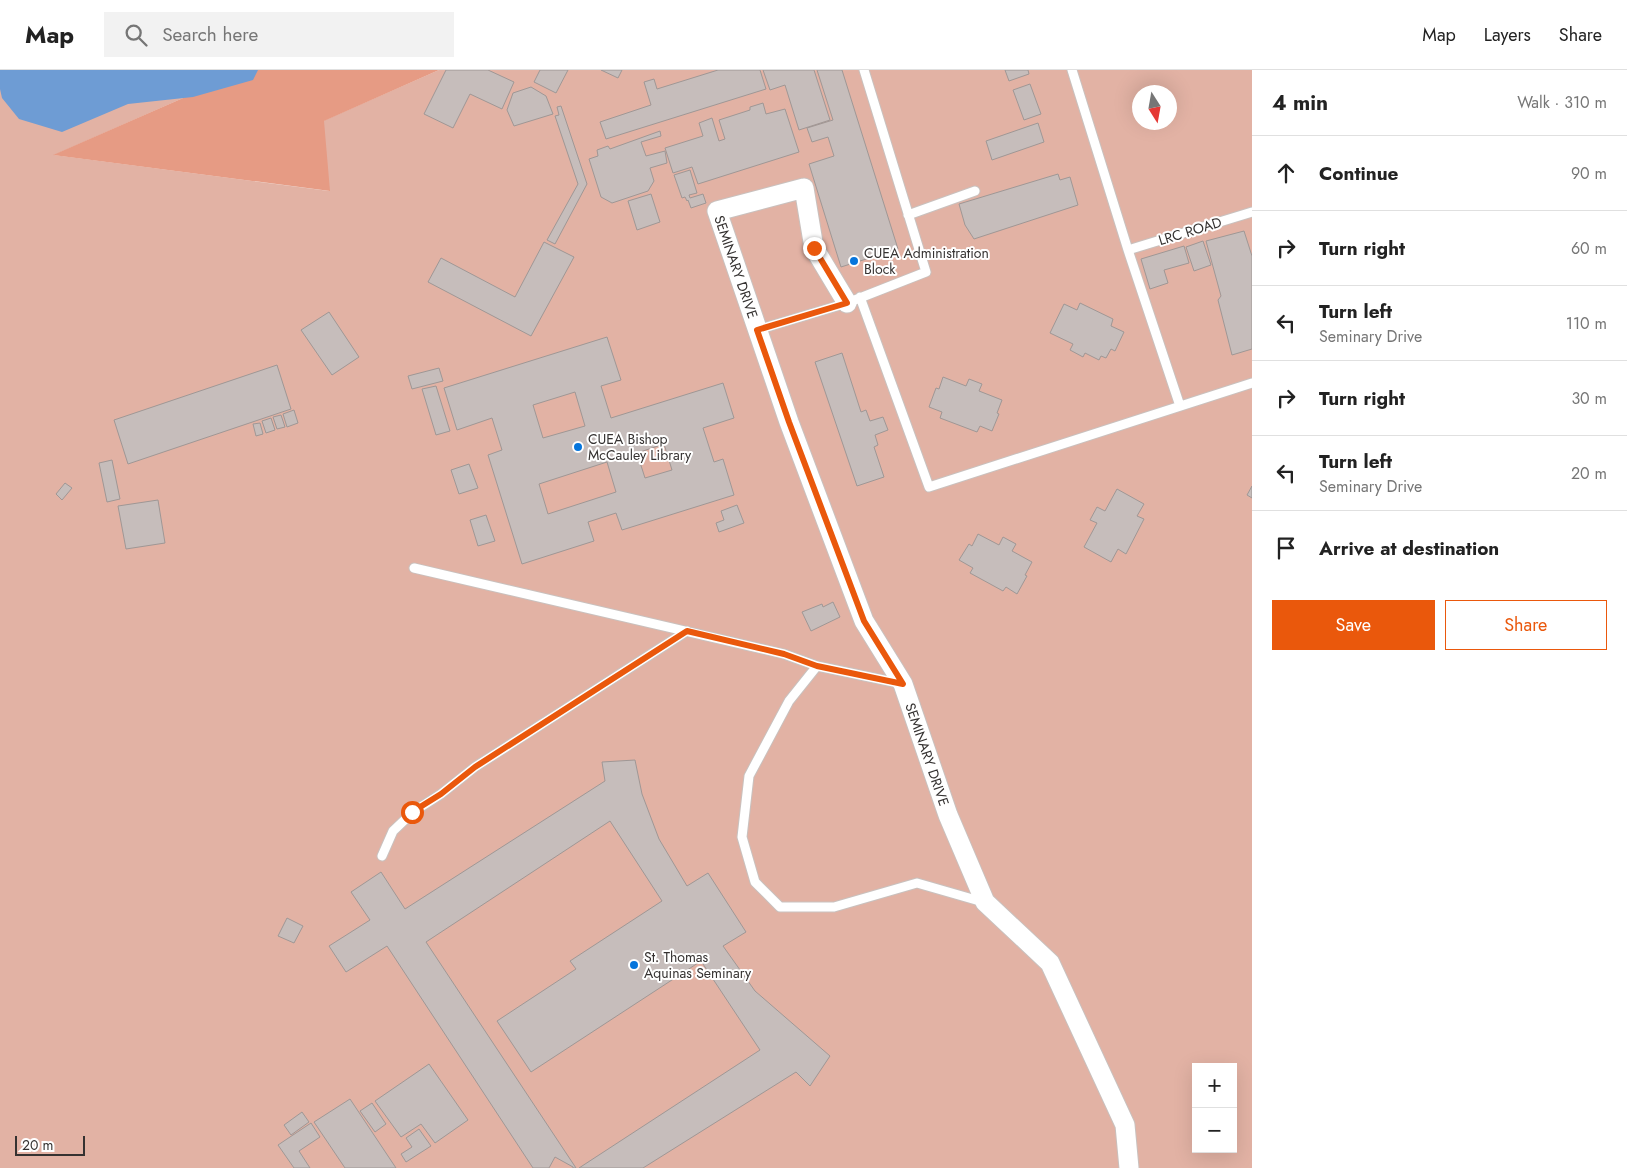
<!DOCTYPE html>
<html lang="en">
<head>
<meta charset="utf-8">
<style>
  body { margin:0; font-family:Jost,sans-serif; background:#f2f2f2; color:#222 }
  .controls { position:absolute; right:15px; bottom:15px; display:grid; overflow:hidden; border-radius:0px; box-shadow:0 5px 20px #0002 }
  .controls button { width:45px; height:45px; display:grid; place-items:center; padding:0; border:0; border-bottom:1px solid #e0e0e0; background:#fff; color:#222; font:25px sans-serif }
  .compass { position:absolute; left:1132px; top:15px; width:45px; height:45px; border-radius:50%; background:#fff; box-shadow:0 5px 20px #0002; rotate:169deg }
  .scale { position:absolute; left:15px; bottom:12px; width:70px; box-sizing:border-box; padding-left:5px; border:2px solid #353231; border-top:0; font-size:14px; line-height:18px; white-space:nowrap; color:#353231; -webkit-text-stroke:4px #fff; paint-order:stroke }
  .stop { position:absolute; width:15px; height:15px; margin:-11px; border:4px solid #ea580c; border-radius:50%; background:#fff }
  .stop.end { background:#ea580c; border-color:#fff; box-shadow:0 1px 5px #0008 }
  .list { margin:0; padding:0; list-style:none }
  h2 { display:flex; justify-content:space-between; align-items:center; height:65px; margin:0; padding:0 20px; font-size:21px }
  h2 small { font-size:16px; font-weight:400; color:#767676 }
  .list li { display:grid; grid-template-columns:32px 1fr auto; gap:15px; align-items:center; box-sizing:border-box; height:75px; padding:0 20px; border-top:1px solid #e0e0e0 }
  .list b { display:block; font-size:19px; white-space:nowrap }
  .list p { margin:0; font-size:16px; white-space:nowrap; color:#767676 }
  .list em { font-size:16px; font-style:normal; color:#767676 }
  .actions { display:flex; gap:10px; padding:15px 20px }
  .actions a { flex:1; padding:11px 0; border:1px solid #ea580c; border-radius:0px; text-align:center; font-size:18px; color:#ea580c }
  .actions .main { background:#ea580c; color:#fff }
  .icon { flex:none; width:28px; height:28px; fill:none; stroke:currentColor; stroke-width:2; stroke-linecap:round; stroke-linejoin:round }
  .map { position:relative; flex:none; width:1252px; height:1098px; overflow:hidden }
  header { display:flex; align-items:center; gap:30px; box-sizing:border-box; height:70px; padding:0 25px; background:#fff; border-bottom:1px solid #e0e0e0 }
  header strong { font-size:24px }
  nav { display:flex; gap:28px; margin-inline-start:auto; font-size:18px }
  .search { width:350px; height:45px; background:#f2f2f2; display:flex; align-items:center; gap:12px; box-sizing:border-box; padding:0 18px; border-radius:0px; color:#767676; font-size:19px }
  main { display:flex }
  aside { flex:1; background:#fff }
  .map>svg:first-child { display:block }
  .green { fill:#e2b2a4; fill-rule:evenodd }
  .forest { fill:#e69b84 }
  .water { fill:#6e9cd4 }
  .building { fill:#c6bdbb; stroke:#9f9795; fill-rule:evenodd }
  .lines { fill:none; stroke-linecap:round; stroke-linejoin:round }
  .lane-casing { stroke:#c9c1be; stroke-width:11 }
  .street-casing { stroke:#c9c1be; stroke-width:21 }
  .lane { stroke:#fff; stroke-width:9 }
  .street { stroke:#fff; stroke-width:19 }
  .route { stroke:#ea580c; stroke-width:6 }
  .poi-dot { fill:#0675dc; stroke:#fff; stroke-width:2 }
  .labels { text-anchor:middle; stroke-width:4; stroke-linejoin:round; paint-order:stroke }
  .street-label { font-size:14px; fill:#353231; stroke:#fff }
  .poi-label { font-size:14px; fill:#353231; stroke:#fff; text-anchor:start }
</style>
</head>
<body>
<header>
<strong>Map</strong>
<div class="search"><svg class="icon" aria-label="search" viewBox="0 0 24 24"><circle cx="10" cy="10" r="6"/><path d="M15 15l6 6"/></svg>Search here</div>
<nav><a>Map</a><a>Layers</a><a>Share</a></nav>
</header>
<main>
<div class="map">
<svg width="1252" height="1098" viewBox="0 0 1252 1098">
  <rect width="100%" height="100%" fill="#f4ece9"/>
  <path class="green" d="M0 0 199 21 54 85 329 121 323 51 439 0H1252V1098H0ZM1140 22H1170V52H1140ZM1196 997H1233V1079H1196Z"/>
  <path class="forest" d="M228 0H439L324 51 330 121 53 85 199 21Z"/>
  <path class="water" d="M0 0H258L253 10 193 27 128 34 62 62 19 49 2 28 0 19Z"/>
  <path class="building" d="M446 0H488L514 12 502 39 470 24 453 58 424 44Z
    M540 0H568L556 23 534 12Z
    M601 0H622L618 8Z
    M718 0H760L766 19 606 69 600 52 651 35 644 12 654 9 657 19Z
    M763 0H814L830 50 799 60 785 15 770 20Z
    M817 0H842L898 179 841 197 809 94 834 86 828 67 812 72 807 58 833 50Z
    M1005 0H1028L1029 4 1009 11Z
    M1030 14 1041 44 1024 50 1013 20Z
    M531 17 546 26 553 44 514 56 507 40 513 23Z
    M763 33 766 44 785 39 799 82 698 114 692 97 673 103 665 78 703 66 699 53 712 48 719 71 725 69 719 50 750 40V37Z
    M561 36 587 114 555 174 547 170 578 114 555 46 559 45 557 37Z
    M1038 53 1044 72 992 90 986 71Z
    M660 61 661 66 641 72 646 86 665 81 667 93 650 98 654 111 648 121 612 133 601 127 589 89 598 86 597 80 608 76 610 79Z
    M690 100 697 123 689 125 690 128 703 124 706 133 691 138 688 130 687 131 685 127 682 128 674 105Z
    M1058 104 1060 110 1070 107 1078 135 974 169 965 155 959 134Z
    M651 124 660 152 637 160 628 131Z
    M1244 161 1252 186V279L1232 285 1218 230 1221 226 1206 171Z
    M1203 171 1211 195 1194 201 1186 177Z
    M544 172 574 187 531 266 428 212 441 188 515 227Z
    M1184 176 1189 193 1164 200 1168 213 1150 219 1141 189Z
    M1080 233 1113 249 1111 256 1124 262 1115 281 1111 279 1106 288 1101 286 1099 290 1085 283 1083 287 1070 280 1073 274 1050 263 1064 234 1077 240Z
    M329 242 359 287 332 305 301 260Z
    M607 267 621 310 601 316 611 348 723 313 734 348 703 358 714 392 723 389 734 425 622 460 616 443 588 452 594 471 522 494 488 385 502 380 492 348 457 360 444 318ZM575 322 585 356 543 368 533 335ZM664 374 672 400 645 408 637 383ZM607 392 616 422 548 444 539 414Z
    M842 283 861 342 866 340 870 351 883 347 888 360 875 365 878 375 874 377 884 407 857 416 815 292Z
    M277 295 291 339 128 394 114 350Z
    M439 298 443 311 412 319 408 306Z
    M943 307 966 316 969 309 982 314 979 321 1002 330 997 343 999 344 992 361 980 356 977 362 940 348 942 342 929 337 936 318 939 319Z
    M436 316 450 361 436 365 422 319Z
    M294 340 298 353 287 357 283 344Z
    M281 345 285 357 277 359 273 347Z
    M271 348 275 360 266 363 262 351Z
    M260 353 263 364 256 366 253 354Z
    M112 390 120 429 107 432 99 393Z
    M469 394 478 418 459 424 451 400Z
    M65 413 72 418 62 430 56 424Z
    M1252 416V428L1247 425Z
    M1117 419 1144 434 1137 446 1144 449 1126 484 1118 479 1111 492 1084 477 1097 453 1090 450 1097 437 1105 441Z
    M158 430 165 473 126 479 118 436Z
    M737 435 744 453 719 462 716 453 724 450 721 441Z
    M486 445 495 471 478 476 470 450Z
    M978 464 999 475 1003 467 1016 474 1012 481 1032 492 1025 505 1027 506 1017 524 1006 517 1003 521 970 503 973 498 959 490 969 474 972 476Z
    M833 532 840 547 811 561 802 542 822 534 823 537Z
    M635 690 642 724 659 769 687 816 708 803 746 862 723 876 755 921 830 986 810 1016 796 1002 643 1098H579L760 980 701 891 531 1002 497 951 576 899 570 891 662 831 610 751 426 872 576 1098H573V1097L555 1087 549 1098H533L387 876 346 902 329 876 370 850 351 822 381 802 405 839 605 711 602 692Z
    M287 848 303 856 294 873 278 866Z
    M429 994 468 1050 435 1073 421 1054 401 1067 375 1031Z
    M350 1029 396 1098H345L314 1052Z
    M372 1033 386 1054 375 1062 360 1041Z
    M302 1042 309 1052 291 1065 284 1055Z
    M311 1053 320 1067 299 1081 310 1098H294L278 1075Z
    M419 1059 431 1076 406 1092 401 1084 412 1077 406 1068Z"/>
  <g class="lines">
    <defs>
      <path id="lane" d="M1072 0 1128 180 1180 336
        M908 145 975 121
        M1128 180 1252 142
        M860 227 929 417 1252 313
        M757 260 847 233 926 202 864 0
        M414 498 784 584 817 596 903 614
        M817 596 789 631 749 706 742 767 755 812 780 837H834L917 813 983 832
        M382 786 393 761 413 742 441 724 475 697 687 561"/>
      <g id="street">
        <path id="s1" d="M847 233 814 178 804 118 717 141 789 352 864 551 903 614 948 745 985 832 1050 893 1125 1055 1129 1098"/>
      </g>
    </defs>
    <use href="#lane" class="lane-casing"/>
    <use href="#street" class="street-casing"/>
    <use href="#lane" class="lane"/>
    <use href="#street" class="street"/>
  </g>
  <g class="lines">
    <path class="route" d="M412 742 441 724 475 697 687 561 784 584 817 596 903 614 864 551 789 352 757 260 847 233 814 178"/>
  </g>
  <g class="poi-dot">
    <circle cx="854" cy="191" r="5"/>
    <circle cx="578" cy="377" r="5"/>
    <circle cx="634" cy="895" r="5"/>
  </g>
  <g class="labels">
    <g class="street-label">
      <text transform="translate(1190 161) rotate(-17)" y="5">LRC ROAD</text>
      <text dy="5" stroke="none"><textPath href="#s1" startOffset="274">SEMINARY DRIVE</textPath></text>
      <text dy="5" stroke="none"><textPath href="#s1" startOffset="799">SEMINARY DRIVE</textPath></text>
    </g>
    <g class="poi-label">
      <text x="864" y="188">CUEA Administration<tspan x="864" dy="16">Block</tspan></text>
      <text x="588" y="374">CUEA Bishop<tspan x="588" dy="16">McCauley Library</tspan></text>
      <text x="644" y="892">St. Thomas<tspan x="644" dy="16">Aquinas Seminary</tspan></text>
    </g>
  </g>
</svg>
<div class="controls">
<button>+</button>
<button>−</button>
</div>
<svg class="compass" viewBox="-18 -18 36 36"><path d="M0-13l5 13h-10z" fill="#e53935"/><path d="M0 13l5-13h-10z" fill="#767676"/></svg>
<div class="scale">20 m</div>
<div class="stop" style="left:412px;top:742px"></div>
<div class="stop end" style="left:814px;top:178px"></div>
</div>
<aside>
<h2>4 min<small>Walk · 310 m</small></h2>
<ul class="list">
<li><svg class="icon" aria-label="ahead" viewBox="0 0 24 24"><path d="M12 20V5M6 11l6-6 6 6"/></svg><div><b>Continue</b></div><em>90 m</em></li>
<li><svg class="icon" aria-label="right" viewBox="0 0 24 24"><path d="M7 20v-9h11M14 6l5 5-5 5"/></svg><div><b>Turn right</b></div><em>60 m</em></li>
<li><svg class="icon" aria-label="left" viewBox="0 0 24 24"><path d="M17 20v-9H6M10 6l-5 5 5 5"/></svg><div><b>Turn left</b><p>Seminary Drive</p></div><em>110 m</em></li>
<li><svg class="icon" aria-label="right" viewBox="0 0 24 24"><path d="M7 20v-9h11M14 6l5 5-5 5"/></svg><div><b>Turn right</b></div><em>30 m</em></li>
<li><svg class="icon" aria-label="left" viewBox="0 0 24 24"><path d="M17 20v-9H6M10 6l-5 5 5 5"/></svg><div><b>Turn left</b><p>Seminary Drive</p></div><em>20 m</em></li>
<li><svg class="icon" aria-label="arrive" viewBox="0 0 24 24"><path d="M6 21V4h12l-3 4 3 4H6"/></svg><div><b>Arrive at destination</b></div></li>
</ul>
<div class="actions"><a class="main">Save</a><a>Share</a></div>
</aside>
</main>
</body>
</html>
